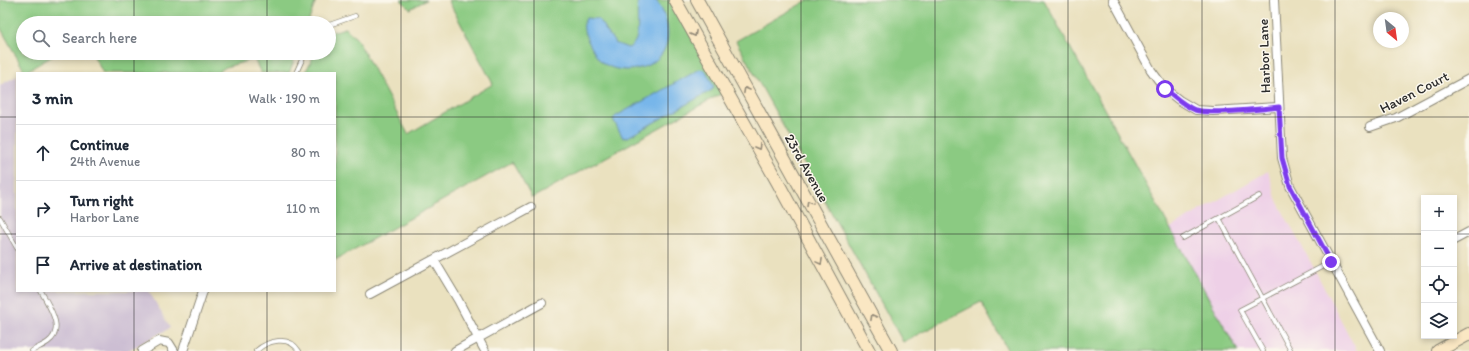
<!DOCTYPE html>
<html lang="en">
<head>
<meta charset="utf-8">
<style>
  body { margin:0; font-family:Itim,sans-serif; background:#f2f2f3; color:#1f2937 }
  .controls { position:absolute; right:12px; bottom:12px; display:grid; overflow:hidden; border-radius:0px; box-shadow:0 2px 6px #0003 }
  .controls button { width:36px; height:36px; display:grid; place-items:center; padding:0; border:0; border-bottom:1px solid #e0e1e3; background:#fff; color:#1f2937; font:20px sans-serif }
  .compass { position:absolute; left:1373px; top:12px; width:36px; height:36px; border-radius:50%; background:#fff; box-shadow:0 2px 6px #0003; rotate:151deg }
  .stop { position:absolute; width:12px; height:12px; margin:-9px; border:3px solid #7c3aed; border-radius:50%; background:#fff }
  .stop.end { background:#7c3aed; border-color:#fff; box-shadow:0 1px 4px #0008 }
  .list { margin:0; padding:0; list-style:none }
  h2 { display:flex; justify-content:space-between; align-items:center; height:52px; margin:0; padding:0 16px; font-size:17px }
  h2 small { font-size:13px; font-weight:400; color:#747a83 }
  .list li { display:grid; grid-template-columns:26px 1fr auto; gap:12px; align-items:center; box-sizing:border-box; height:56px; padding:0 16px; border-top:1px solid #e0e1e3 }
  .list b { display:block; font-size:15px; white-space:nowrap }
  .list p { margin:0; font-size:13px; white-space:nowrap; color:#747a83 }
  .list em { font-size:13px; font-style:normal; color:#747a83 }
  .icon { flex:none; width:22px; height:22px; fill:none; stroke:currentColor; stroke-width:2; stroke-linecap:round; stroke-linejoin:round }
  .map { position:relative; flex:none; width:1469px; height:351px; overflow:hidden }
  .search { position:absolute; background:#fff; box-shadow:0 2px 6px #0003; left:16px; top:16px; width:320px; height:44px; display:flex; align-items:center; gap:10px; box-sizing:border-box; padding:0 14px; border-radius:22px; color:#747a83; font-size:15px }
  .panel { position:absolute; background:#fff; box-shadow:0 2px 6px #0003; left:16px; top:72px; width:320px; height:220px; border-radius:0px }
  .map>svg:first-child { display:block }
  .built { fill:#eed0e7 }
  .industrial { fill:#ccbed3 }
  .green { fill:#8bca82; stroke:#5b7a56 }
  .water { fill:#77b6ea; stroke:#51708a }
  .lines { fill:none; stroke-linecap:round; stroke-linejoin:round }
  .lane-casing { stroke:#8a8675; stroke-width:5.5 }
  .street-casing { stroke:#8a8675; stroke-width:10 }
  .secondary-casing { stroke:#8a8675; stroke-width:14 }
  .lane { stroke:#fff; stroke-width:4 }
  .street { stroke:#fff; stroke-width:8 }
  .secondary { stroke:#fae7c3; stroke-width:12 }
  .oneway { stroke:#928977 }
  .route { stroke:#7c3aed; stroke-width:5 }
  .grid { fill:none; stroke:#2b2b2b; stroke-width:1; stroke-opacity:0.55 }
  .labels { text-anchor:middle; stroke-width:3; stroke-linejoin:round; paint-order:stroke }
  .street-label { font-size:14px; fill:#2b2b2b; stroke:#fbf7ec }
</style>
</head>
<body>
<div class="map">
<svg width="1469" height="351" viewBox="0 0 1469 351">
  <rect width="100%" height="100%" fill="#fbf7ec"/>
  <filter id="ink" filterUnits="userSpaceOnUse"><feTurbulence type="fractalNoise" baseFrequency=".025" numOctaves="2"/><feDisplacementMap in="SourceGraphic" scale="8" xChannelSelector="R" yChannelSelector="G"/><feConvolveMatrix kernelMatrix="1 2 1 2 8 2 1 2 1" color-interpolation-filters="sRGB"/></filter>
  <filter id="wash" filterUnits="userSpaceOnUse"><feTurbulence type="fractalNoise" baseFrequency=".012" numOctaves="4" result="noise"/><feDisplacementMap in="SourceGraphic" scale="16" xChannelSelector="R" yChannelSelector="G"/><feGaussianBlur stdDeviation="0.9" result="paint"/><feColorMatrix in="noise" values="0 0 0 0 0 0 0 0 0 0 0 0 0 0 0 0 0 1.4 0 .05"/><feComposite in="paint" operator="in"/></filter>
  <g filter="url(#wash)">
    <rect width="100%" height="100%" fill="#eae1bf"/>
    <path class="built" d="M1268 171 1277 201 1310 261 1357 351H1238L1170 228Z"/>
    <path class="industrial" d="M17 76V291H149L170 328 127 351H0V85Z"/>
    <path class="green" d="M0 0H316L308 23H23V53H58L25 72 0 27Z
      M401 0H426L410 9Z
      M448 0H675L726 91 532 198 512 162 335 260V73H305L315 53H329V33L345 28 357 39 408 134 493 84Z
      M808 0H1044L1238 351H1008L981 302 903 342 736 41Z
      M92 53H297L289 73H261L254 59 226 67 216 73H103Z"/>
    <path class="water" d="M641 0H656C675 26 673 62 636 69 627 71 615 70 606 65 597 60 593 50 588 41 585 33 581 28 586 18L598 19 615 43 628 48C644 41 634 15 639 1Z
      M700 69 706 71 714 87 712 90 628 137 623 138 613 119 616 116Z"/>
  </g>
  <g filter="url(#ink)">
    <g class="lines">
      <defs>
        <path id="lane" d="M329 25 355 16
          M296 73 305 53
          M0 218 17 248
          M1219 218 1291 351
          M1183 238 1259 196
          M32 351C37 348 44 345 48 342 66 329 48 305 41 291
          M256 351C268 340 289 335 299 351
          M1263 351 1240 310 1331 262"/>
        <path id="street" d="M1113 0 1151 70 1165 89 1179 100 1196 110 1213 111 1279 107
          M1274 0 1282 158 1290 186 1380 351
          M1370 127 1396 118 1469 79
          M1454 240 1469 232
          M434 260 458 300 485 351
          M370 294 531 207
          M142 351 159 341 169 343 174 351
          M183 351 203 291
          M455 351 542 303"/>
        <path id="secondary" d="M675 0 778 183 869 351
          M697 0 891 351
          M1438 351 1469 334"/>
      </defs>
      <use href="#lane" class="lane-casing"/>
      <use href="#street" class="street-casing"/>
      <use href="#secondary" class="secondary-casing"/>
      <use href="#lane" class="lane"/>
      <use href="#street" class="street"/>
      <use href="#secondary" class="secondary"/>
    </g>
    <defs><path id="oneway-chevron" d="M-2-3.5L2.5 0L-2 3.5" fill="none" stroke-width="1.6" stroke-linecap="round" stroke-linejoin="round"/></defs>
    <g class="oneway">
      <use href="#oneway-chevron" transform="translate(694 34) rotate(61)"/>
      <use href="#oneway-chevron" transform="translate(746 90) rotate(-119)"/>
      <use href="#oneway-chevron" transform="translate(758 147) rotate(61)"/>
      <use href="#oneway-chevron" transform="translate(809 203) rotate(-119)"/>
      <use href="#oneway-chevron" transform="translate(820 262) rotate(62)"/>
      <use href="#oneway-chevron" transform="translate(873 317) rotate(-119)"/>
    </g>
  </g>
  <g class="lines" filter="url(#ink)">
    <path class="route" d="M1165 89C1174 96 1184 106 1195 110 1212 115 1260 109 1279 107L1282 158 1290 186 1331 262"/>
  </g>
  <path class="grid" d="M134 0V23M267 0V23M401 0V351M534 0V351M668 0V351M801 0V351M935 0V351M1068 0V351M1202 0V351M1335 0V351M134 53V73M267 53V73M0 117H17M335 117H1469M0 234H17M335 234H1424M1454 234H1469M134 291V351M267 291V351"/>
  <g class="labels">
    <g class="street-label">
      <text transform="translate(1264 56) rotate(-92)" y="5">Harbor Lane</text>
      <text transform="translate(1414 92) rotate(-27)" y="5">Haven Court</text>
      <text transform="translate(807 168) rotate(61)" y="5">23rd Avenue</text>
    </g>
  </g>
</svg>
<div class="controls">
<button>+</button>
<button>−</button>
<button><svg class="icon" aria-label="locate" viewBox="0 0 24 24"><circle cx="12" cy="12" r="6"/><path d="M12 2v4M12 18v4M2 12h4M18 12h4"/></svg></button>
<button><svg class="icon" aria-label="layers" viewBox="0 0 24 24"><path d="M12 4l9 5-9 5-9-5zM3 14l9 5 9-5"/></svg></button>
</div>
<svg class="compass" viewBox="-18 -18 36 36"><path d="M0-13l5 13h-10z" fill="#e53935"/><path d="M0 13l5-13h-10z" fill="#747a83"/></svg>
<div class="stop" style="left:1165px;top:89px"></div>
<div class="stop end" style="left:1331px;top:262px"></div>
<div class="search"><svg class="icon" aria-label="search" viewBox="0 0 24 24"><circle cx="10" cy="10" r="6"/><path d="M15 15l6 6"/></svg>Search here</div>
<section class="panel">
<h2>3 min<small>Walk · 190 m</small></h2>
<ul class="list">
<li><svg class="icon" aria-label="ahead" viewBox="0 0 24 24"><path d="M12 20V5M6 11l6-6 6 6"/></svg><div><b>Continue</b><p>24th Avenue</p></div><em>80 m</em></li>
<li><svg class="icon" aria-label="right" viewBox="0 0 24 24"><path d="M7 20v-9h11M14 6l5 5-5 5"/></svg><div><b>Turn right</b><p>Harbor Lane</p></div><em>110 m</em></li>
<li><svg class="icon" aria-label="arrive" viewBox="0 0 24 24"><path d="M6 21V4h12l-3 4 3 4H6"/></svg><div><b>Arrive at destination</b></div></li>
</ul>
</section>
</div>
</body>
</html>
